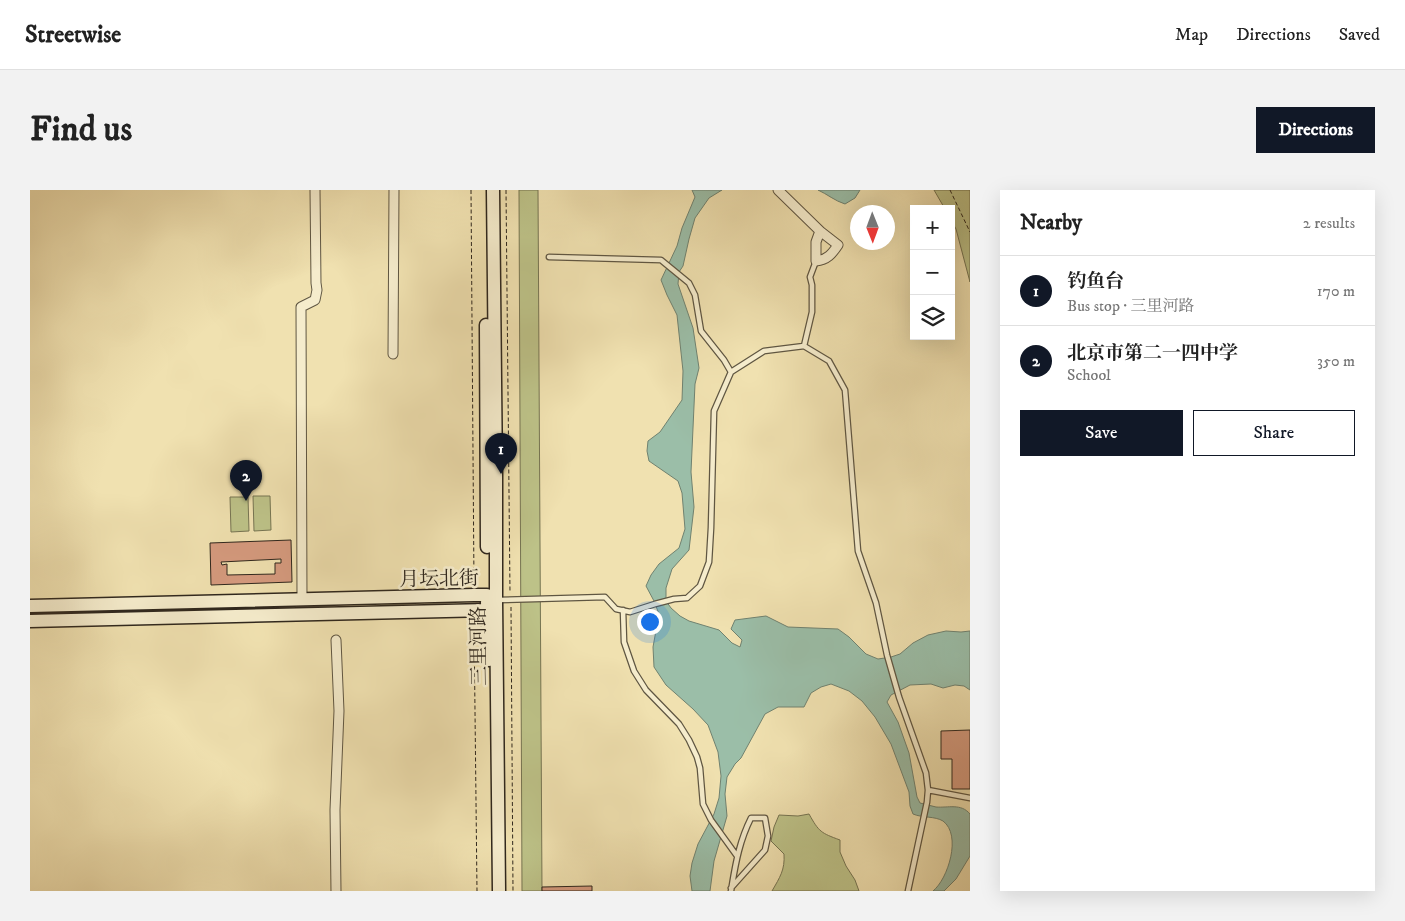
<!DOCTYPE html>
<html lang="en">
<head>
<meta charset="utf-8">
<style>
  body { margin:0; font-family:"IM FELL DW Pica","Noto Serif SC",serif; background:#f2f2f2; color:#222 }
  .controls { position:absolute; right:15px; top:15px; display:grid; overflow:hidden; border-radius:0px; box-shadow:0 5px 20px #0002 }
  .controls button { width:45px; height:45px; display:grid; place-items:center; padding:0; border:0; border-bottom:1px solid #e0e0e0; background:#fff; color:#222; font:25px sans-serif }
  .compass { position:absolute; left:820px; top:15px; width:45px; height:45px; border-radius:50%; background:#fff; box-shadow:0 5px 20px #0002; rotate:179deg }
  .you { position:absolute; left:619px; top:431px; width:18px; height:18px; margin:-12px; border:4px solid #fff; border-radius:50%; background:#1a73e8; box-shadow:0 0 0 8px #1a73e833 }
  .badge { display:grid; place-items:center; width:32px; height:32px; border-radius:50%; background:#111827; color:#fff; font-size:16px; font-weight:700 }
  .pin { position:absolute; translate:-50% -41px; filter:drop-shadow(0 1px 2px #0008) }
  .pin::after { content:''; position:absolute; top:26px; width:18px; height:15px; background:inherit; clip-path:polygon(0 0,100% 0,50% 100%) }
  .list { margin:0; padding:0; list-style:none }
  h2 { display:flex; justify-content:space-between; align-items:center; height:65px; margin:0; padding:0 20px; font-size:21px }
  h2 small { font-size:16px; font-weight:400; color:#767676 }
  .list li { display:grid; grid-template-columns:32px 1fr auto; gap:15px; align-items:center; box-sizing:border-box; height:70px; padding:0 20px; border-top:1px solid #e0e0e0 }
  .list b { display:block; font-size:19px; white-space:nowrap }
  .list p { margin:0; font-size:16px; white-space:nowrap; color:#767676 }
  .list em { font-size:16px; font-style:normal; color:#767676 }
  .actions { display:flex; gap:10px; padding:15px 20px }
  .actions a { flex:1; padding:11px 0; border:1px solid #111827; border-radius:0px; text-align:center; font-size:18px; color:#111827 }
  .actions .main { background:#111827; color:#fff }
  .icon { flex:none; width:28px; height:28px; fill:none; stroke:currentColor; stroke-width:2; stroke-linecap:round; stroke-linejoin:round }
  .map { position:relative; flex:none; width:940px; height:701px; overflow:hidden; border-radius:0px }
  header { display:flex; align-items:center; gap:30px; box-sizing:border-box; height:70px; padding:0 25px; background:#fff; border-bottom:1px solid #e0e0e0 }
  header strong { font-size:24px }
  nav { display:flex; gap:28px; margin-inline-start:auto; font-size:18px }
  .intro { display:flex; align-items:center; justify-content:space-between; box-sizing:border-box; height:120px; padding:0 30px }
  h1 { margin:0; font-size:35px }
  .button { padding:12px 22px; border-radius:0px; background:#111827; color:#fff; font-size:18px; font-weight:700 }
  main { display:flex; gap:30px; padding:0 30px }
  aside { flex:1; background:#fff; border-radius:0px; box-shadow:0 5px 20px #0002 }
  .map>svg:first-child { display:block }
  .green { fill:#bdc288; stroke:#767452 }
  .water { fill:#9bbea8; stroke:#708270 }
  .building { fill:#d59a7e; stroke:#2f271d; fill-rule:evenodd }
  .lines { fill:none; stroke-linecap:round; stroke-linejoin:round }
  .lane-casing { stroke:#5f5642; stroke-width:7 }
  .street-casing { stroke:#5f5642; stroke-width:11 }
  .secondary-casing { stroke:#2f271d; stroke-width:15 }
  .path { stroke:#2f271d; stroke-width:1; stroke-dasharray:4 2.5; stroke-linecap:butt }
  .lane { stroke:#f5eccc; stroke-width:4.5 }
  .street { stroke:#f5eccc; stroke-width:9 }
  .secondary { stroke:#f5eccc; stroke-width:12 }
  .labels { text-anchor:middle; stroke-width:5; stroke-linejoin:round; paint-order:stroke }
  .street-label { font-size:20px; fill:#2f271d; stroke:#f5eccc }
</style>
</head>
<body>
<header>
<strong>Streetwise</strong>
<nav><a>Map</a><a>Directions</a><a>Saved</a></nav>
</header>
<div class="intro"><h1>Find us</h1><a class="button">Directions</a></div>
<main>
<div class="map">
<svg width="940" height="701" viewBox="0 0 940 701">
  <rect width="100%" height="100%" fill="#f0e1b0"/>
  <filter id="stains"><feTurbulence type="fractalNoise" baseFrequency=".004" numOctaves="4"/><feColorMatrix values="0 0 0 0 .2 0 0 0 0 .09 0 0 0 0 .02 0 0 0 .5 -.17"/></filter>
  <radialGradient id="worn" r=".72"><stop offset=".6" stop-color="#630" stop-opacity="0"/><stop offset="1" stop-color="#630" stop-opacity=".3"/></radialGradient>
  <path class="green" d="M489 0H508L512 701H492Z
    M904 0H940V92L926 39 921 30V19H915Z
    M223 306H240L241 340 224 341Z
    M200 307H218L219 341 201 342Z
    M779 624C789 642 791 643 810 650V662L816 676 825 690 829 701H742C750 687 755 680 754 664L741 651 744 637 749 625 768 626Z"/>
  <path class="water" d="M662 0H692L679 8 665 28 659 49 653 76 649 82 648 94 663 138 669 178 665 194 661 282 664 317 659 360 642 379 636 398V411L641 418 650 426 659 431 689 440 702 453 710 457 712 450 701 439 705 430 736 426 758 437 808 439 819 447 836 464 848 469 861 467 870 464 883 453 898 445 916 441 931 442 940 441V500L934 496 925 495 913 498 901 494 880 495 861 505 857 512 868 532 879 563 887 607 890 613C895 614 901 616 906 617 918 618 931 613 940 624V666L926 689 914 701H903C918 689 932 645 913 631 905 626 892 628 883 624L880 616 879 602 861 554 845 527 832 511 819 501 801 494 791 497 781 503 774 517H748L735 524 711 568 705 574 697 587 695 604 697 626 684 671 680 701H662L660 686 662 673 668 654 684 624 689 608 691 586 688 562 678 535 663 519 636 495 624 477 623 457 629 424 624 411 616 396 621 385 629 374 649 358 655 339 652 303 648 291 619 271 617 261 618 251 630 242 652 210 653 181 647 125 637 105 631 90 647 56 652 38 665 7Z
    M788 0H830L825 8 815 14C805 11 797 4 788 0Z"/>
  <path class="building" d="M261 350 262 392 181 395 180 353ZM251 369V373H245V384L197 385V374L192 375 191 372Z
    M940 540V599H922V569H911V541Z
    M562 696V701H512V697Z"/>
  <g class="lines">
    <defs>
      <path id="lane" d="M519 67 631 70 659 93 665 105 671 141 694 170 701 182
        M774 156 782 122V95L780 87 786 71
        M467 410 575 407 586 419 600 422 625 414 644 409 657 408 670 396 679 372 681 338 684 221 701 182 734 161 774 156 799 171 815 200 828 361 846 413 857 465 869 507 896 583 898 600 897 612 878 701
        M593 420 594 452 604 481 616 500 649 534 659 550 667 567 670 578 673 614 681 630 707 666
        M898 600 940 608
        M701 701 702 695C706 671 710 650 721 628H735L738 646 735 660 701 698"/>
      <path id="street" d="M748 0 790 41
        M790 41 808 55C802 64 797 70 786 71V52Z
        M363 164 364 0
        M272 409 271 117 285 110 287 100 286 93 285 0
        M306 701 305 620 309 521 306 450"/>
      <path id="secondary" d="M463 0 466 286V410L469 701
        M456 135 457 357
        M457 412 459 470
        M0 416 444 405H457L466 410
        M0 431 458 420"/>
    </defs>
    <use href="#lane" class="lane-casing"/>
    <use href="#street" class="street-casing"/>
    <use href="#secondary" class="secondary-casing"/>
    <path class="path" d="M441 0 444 394
      M476 0 480 403
      M920 0 940 42
      M481 417 483 701
      M444 431 447 701"/>
    <use href="#lane" class="lane"/>
    <use href="#street" class="street"/>
    <use href="#secondary" class="secondary"/>
  </g>
  <g class="labels">
    <g class="street-label">
      <text transform="translate(409 388) rotate(-1)" y="7">月坛北街</text>
      <text transform="translate(448 456) rotate(-91)" y="7">三里河路</text>
    </g>
  </g>
  <rect width="100%" height="100%" filter="url(#stains)"/>
  <rect width="100%" height="100%" fill="url(#worn)"/>
</svg>
<div class="controls">
<button>+</button>
<button>−</button>
<button><svg class="icon" aria-label="layers" viewBox="0 0 24 24"><path d="M12 4l9 5-9 5-9-5zM3 14l9 5 9-5"/></svg></button>
</div>
<svg class="compass" viewBox="-18 -18 36 36"><path d="M0-13l5 13h-10z" fill="#e53935"/><path d="M0 13l5-13h-10z" fill="#767676"/></svg>
<div class="you"></div>
<div class="pin badge" style="left:471px;top:284px">1</div>
<div class="pin badge" style="left:216px;top:311px">2</div>
</div>
<aside>
<h2>Nearby<small>2 results</small></h2>
<ul class="list">
<li><span class="badge">1</span><div><b>钓鱼台</b><p>Bus stop · 三里河路</p></div><em>170 m</em></li>
<li><span class="badge">2</span><div><b>北京市第二一四中学</b><p>School</p></div><em>350 m</em></li>
</ul>
<div class="actions"><a class="main">Save</a><a>Share</a></div>
</aside>
</main>
</body>
</html>
